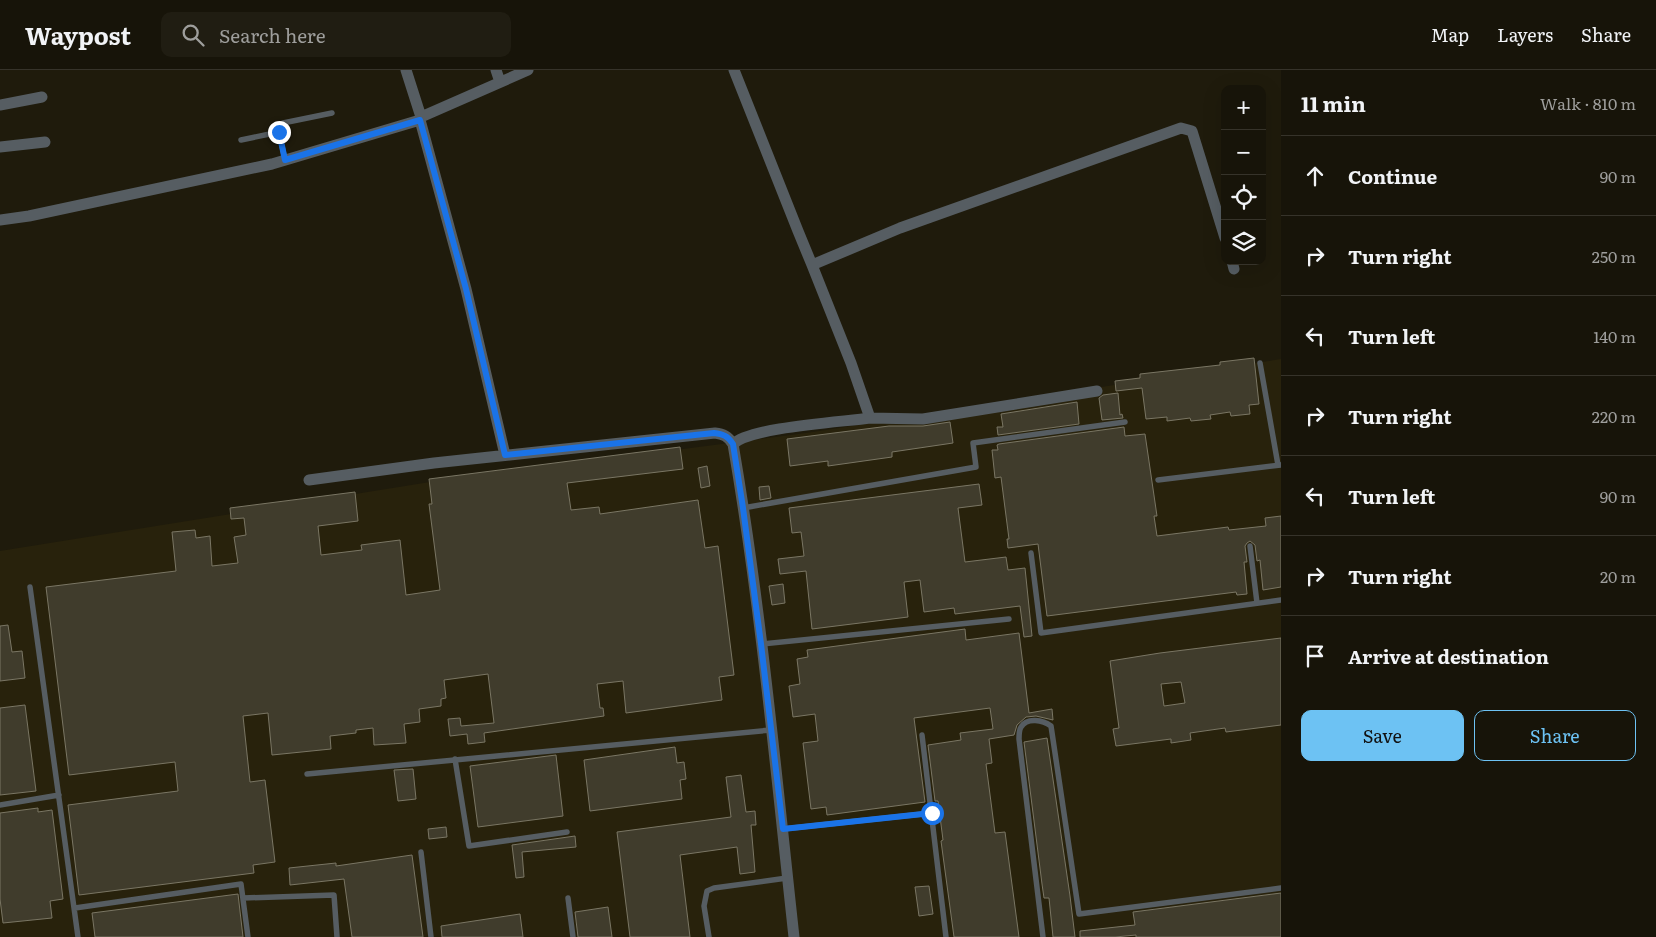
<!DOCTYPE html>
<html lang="en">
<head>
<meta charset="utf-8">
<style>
  body { margin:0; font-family:Literata,serif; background:#201d12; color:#f1f3f6 }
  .controls { position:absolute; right:15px; top:15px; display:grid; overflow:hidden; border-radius:10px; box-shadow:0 5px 20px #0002 }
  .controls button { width:45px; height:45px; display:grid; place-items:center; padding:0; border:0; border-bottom:1px solid #36332a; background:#171409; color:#f1f3f6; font:25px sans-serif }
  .stop { position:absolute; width:15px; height:15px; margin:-11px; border:4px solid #1a73e8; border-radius:50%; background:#fff }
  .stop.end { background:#1a73e8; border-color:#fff; box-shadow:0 1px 5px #0008 }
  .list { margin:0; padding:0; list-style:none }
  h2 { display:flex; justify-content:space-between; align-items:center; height:65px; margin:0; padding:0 20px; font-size:21px }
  h2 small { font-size:16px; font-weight:400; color:#9e9e9c }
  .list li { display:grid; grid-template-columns:32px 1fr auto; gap:15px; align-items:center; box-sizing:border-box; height:80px; padding:0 20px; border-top:1px solid #36332a }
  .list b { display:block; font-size:19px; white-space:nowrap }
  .list em { font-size:16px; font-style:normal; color:#9e9e9c }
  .actions { display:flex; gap:10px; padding:15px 20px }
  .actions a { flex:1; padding:11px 0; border:1px solid #6dc2f3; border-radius:10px; text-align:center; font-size:18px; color:#6dc2f3 }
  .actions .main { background:#6dc2f3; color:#111 }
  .icon { flex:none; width:28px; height:28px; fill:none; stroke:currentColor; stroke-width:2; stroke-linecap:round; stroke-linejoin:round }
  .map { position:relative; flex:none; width:1281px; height:867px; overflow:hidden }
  header { display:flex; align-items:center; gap:30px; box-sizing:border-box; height:70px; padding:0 25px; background:#171409; border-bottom:1px solid #36332a }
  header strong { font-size:24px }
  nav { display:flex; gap:28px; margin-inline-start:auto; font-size:18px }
  .search { width:350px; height:45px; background:#201d12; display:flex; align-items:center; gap:12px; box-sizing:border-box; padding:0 18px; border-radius:10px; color:#9e9e9c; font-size:19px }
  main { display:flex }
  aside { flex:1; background:#171409 }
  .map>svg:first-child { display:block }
  .built { fill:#28220c }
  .building { fill:#403c2c; stroke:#7a7664; fill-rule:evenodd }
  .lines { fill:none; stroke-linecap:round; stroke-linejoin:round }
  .service { stroke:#565d62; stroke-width:5.5 }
  .minor { stroke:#565d62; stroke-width:11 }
  .route { stroke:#1a73e8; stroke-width:6 }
</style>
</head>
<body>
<header>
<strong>Waypost</strong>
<div class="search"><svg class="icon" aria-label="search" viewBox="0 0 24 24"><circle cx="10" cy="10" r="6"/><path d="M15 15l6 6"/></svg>Search here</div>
<nav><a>Map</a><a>Layers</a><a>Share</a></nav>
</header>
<main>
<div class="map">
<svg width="1281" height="867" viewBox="0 0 1281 867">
  <rect width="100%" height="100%" fill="#1f1b0c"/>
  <path class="built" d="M1281 289V867H0V481L430 412 813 362Z"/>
  <path class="building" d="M1254 288 1259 334 1249 335 1250 344 1231 346 1230 342 1210 345 1211 349 1191 351 1190 348 1167 351V347L1146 349 1142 318 1116 321 1115 311 1140 308V304L1220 295V292Z
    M1118 323 1120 345 1122 344 1123 348 1102 350 1099 328 1103 325Z
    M1077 332 1079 354 998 365 997 357H1003L1001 344Z
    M950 352 953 373 892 382V387L828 396V391L790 396 787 369 889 356H923Z
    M1124 357 1125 366 1145 364 1157 446H1154L1157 466 1228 457 1229 460 1266 456 1265 448 1281 446V517L1263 520 1260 490 1257 491 1255 475 1250 471 1247 473 1245 476 1247 492H1244L1247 524 1237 525 1236 522 1047 546 1038 474 1008 478 1007 469H1009L1001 407 995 408 992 380H998L997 375 999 374Z
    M680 377 683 399 567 413 571 440 599 437 600 444 698 430 705 478 718 476 734 605 719 607 722 630 626 643 623 611 597 614 600 638H603L604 646 484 663 485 672 468 674 467 664 450 666 448 649 460 648 461 656 494 653 488 604 444 610 446 628 441 629V636L419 639 420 652 404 654 406 673 374 675 373 658 356 660V663L330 666 331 679 272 685 268 643 243 646 250 712 265 710 275 792 253 795 254 803 79 825 68 735 178 721 175 692 69 705 46 517 176 501 172 462 195 460 196 468 210 466 212 496 238 493 234 467 246 465 244 448 231 449 230 438 355 422 358 451 318 456 321 485 362 480 361 475 400 470 406 525 440 520 429 434H432L429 409Z
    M707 396 710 416 701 418 698 398Z
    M979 414 982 435 958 438 965 492 1006 487 1008 500 1025 498 1032 566 1024 567 1020 536 955 544 954 538 924 542 920 510 904 512 908 547 812 559 806 501 780 504 778 489 804 486 801 462 792 463 789 438Z
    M769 416 771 428 760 430 759 417Z
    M783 514 785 533 772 535 769 516Z
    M8 555 12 582 22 581 25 608 0 611V556Z
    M965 559 966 570 1019 563 1029 643 1052 639 1053 650 1036 646 1026 647 1017 655 1014 665 989 669 992 693 986 694 995 763 1005 762 1019 867H954L941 771 943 770 938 731H935L928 675 961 670 960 663 993 659 990 638 914 648 925 732 827 745 826 737 811 739 803 673 818 671 815 644 793 647 789 616 800 614 797 589 808 587 807 580Z
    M1281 568V655L1226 662 1225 658 1190 663 1191 670 1171 673V669L1116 676 1113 659 1119 658 1110 591 1160 583ZM1181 612 1185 633 1164 636 1161 614Z
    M25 635 36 721 0 725V638Z
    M1047 668 1070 826 1075 867H1053L1049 828H1044L1042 814 1024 672Z
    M675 677 677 693 684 692 686 709 680 710 682 729 590 741 584 690Z
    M556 685 563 746 478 757 470 696Z
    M413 699 416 729 398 731 394 700Z
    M741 705 746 742 755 741 756 755H751L755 802 740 804 737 777 680 785 690 867H630L617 762 731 747 726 707Z
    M38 738V742L52 740 63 829 50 831 52 848 3 853 0 829V743Z
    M446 757 447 767 429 769 428 759Z
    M575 766 576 777 522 782 524 807 516 808 512 775Z
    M412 785 423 867H352L344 809 290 815 289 798 336 793V796Z
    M929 816 933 844 919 846 915 817Z
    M1281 823V867H1136V865L1115 867H1080V861L1135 855 1133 842Z
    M238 824 243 867H95L92 843Z
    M608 837 612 867H578L575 842Z
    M520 844 523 867H442L441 856Z"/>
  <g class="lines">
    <path class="service" d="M279 62 285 90
      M241 70 284 61 283 53 332 43
      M1260 293 1278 395
      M1158 410 1281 395
      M743 438 976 397 973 373 1125 352
      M1250 476 1257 533
      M1031 483 1041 563 1281 530
      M30 517 78 867
      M761 574 1009 549
      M922 665 946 867
      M455 689 469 776 567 762
      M307 704 771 660
      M0 735 59 725
      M783 759 932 743
      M421 782 431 867
      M243 828 334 825 337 867
      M568 828 573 867
      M75 838 241 814 248 867
      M709 867 704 836 707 821 714 818 787 808
      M1043 867 1019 669C1019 666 1019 660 1021 657 1027 647 1043 650 1051 656L1079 844 1281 818"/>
    <path class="minor" d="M406 0 421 47
      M496 0 500 12
      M734 0 798 161 812 195 851 293 870 348 923 349 1097 321
      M0 35 42 27
      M420 50 466 219 505 385
      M0 77 45 72
      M0 150 29 146 272 94 420 50 421 47 528 0
      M1232 191 1234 199
      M812 195 900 158 1181 58 1192 61 1225 168
      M733 374C751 357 842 352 870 348
      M309 410 434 393 715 363C723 364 728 366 733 374 761 537 776 703 794 867"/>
  </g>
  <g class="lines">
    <path class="route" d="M279 62 285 90 420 50 466 219 505 385 714 363C723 364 728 366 733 374L743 438 761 574 783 759 932 743"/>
  </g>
</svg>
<div class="controls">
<button>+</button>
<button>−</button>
<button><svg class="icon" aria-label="locate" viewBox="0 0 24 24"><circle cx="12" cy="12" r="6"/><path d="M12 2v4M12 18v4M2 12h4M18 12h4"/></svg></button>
<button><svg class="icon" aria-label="layers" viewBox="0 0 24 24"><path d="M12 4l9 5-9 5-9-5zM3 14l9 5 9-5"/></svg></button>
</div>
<div class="stop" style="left:932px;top:743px"></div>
<div class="stop end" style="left:279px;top:62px"></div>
</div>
<aside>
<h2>11 min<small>Walk · 810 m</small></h2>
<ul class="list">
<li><svg class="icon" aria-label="ahead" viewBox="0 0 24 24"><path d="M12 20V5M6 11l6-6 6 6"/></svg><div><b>Continue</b></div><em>90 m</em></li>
<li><svg class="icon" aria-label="right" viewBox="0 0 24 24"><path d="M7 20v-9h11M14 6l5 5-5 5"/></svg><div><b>Turn right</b></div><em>250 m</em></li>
<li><svg class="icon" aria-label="left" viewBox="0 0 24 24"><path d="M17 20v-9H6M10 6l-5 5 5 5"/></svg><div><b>Turn left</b></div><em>140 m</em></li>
<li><svg class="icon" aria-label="right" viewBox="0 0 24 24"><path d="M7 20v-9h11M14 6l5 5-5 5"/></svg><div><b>Turn right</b></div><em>220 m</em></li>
<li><svg class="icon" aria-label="left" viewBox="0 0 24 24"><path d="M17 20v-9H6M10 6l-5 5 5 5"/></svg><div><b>Turn left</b></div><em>90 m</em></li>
<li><svg class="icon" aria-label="right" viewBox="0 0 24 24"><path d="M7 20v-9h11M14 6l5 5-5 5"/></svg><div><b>Turn right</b></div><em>20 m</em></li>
<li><svg class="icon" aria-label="arrive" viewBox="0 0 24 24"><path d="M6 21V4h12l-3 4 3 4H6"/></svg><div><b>Arrive at destination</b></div></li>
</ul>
<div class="actions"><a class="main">Save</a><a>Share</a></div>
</aside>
</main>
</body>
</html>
